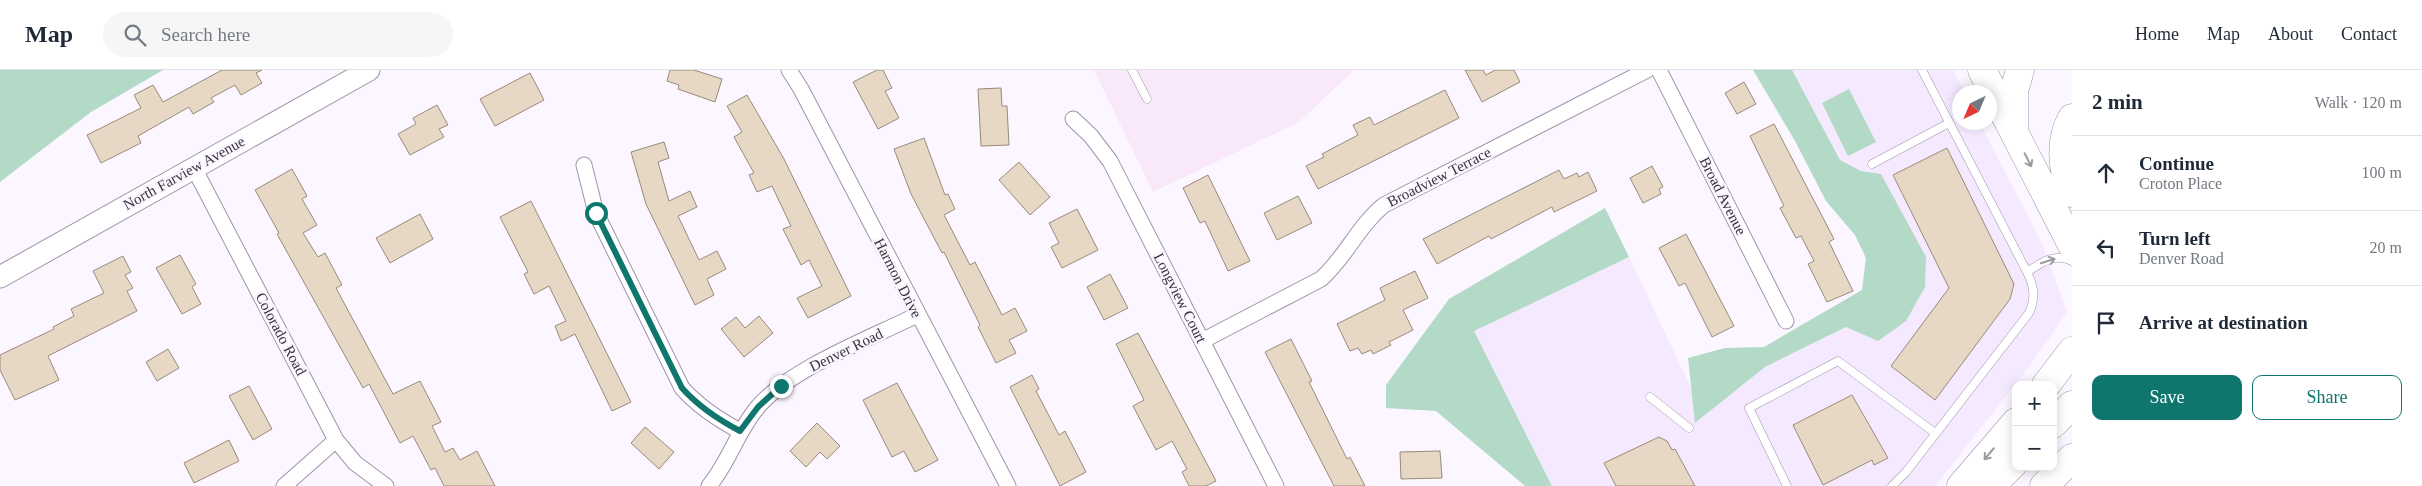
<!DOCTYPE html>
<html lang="en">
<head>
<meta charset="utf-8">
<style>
  body { margin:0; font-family:"Times New Roman",serif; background:#f6f6f7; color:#1f2937 }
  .controls { position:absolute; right:15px; bottom:15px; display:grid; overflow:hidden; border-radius:10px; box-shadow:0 2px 12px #0003 }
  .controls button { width:45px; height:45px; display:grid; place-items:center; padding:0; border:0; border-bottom:1px solid #e0e1e3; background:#fff; color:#1f2937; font:25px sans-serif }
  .compass { position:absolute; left:1952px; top:15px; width:45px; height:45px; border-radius:50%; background:#fff; box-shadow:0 2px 12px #0003; rotate:224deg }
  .stop { position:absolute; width:15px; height:15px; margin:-11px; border:4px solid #0f766e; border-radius:50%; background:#fff }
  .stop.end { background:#0f766e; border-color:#fff; box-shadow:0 1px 5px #0008 }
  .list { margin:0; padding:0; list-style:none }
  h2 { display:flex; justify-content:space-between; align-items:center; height:65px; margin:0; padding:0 20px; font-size:21px }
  h2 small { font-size:16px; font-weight:400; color:#747a83 }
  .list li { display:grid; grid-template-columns:32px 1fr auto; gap:15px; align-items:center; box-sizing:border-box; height:75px; padding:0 20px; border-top:1px solid #e0e1e3 }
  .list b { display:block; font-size:19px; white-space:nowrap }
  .list p { margin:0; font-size:16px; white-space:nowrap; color:#747a83 }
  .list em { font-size:16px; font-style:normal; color:#747a83 }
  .actions { display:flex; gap:10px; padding:15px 20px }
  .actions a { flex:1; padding:11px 0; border:1px solid #0f766e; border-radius:10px; text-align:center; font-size:18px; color:#0f766e }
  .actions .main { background:#0f766e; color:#fff }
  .icon { flex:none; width:28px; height:28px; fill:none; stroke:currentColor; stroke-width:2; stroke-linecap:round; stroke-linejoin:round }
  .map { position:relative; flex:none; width:2072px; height:416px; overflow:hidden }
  header { display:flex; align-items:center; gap:30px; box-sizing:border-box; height:70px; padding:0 25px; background:#fff; border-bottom:1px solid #e0e1e3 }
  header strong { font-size:24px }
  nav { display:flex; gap:28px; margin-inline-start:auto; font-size:18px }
  .search { width:350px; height:45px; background:#f6f6f7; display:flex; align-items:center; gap:12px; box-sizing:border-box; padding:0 18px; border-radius:28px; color:#747a83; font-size:19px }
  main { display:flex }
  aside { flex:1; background:#fff }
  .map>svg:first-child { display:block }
  .commercial { fill:#f4e9fe }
  .education { fill:#f9e8fa }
  .green { fill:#b2dac6 }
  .building { fill:#e7d8c5; stroke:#998b79 }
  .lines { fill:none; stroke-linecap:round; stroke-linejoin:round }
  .lane-casing { stroke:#9f94a7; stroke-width:9 }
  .street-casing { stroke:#9f94a7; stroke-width:17 }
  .secondary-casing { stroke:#9f94a7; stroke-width:23 }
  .highway-casing { stroke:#9f94a7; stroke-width:29 }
  .lane { stroke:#fff; stroke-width:8 }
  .street { stroke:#fff; stroke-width:15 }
  .secondary { stroke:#fff; stroke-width:21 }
  .highway { stroke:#fff; stroke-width:28 }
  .oneway { stroke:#9c9a9e }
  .route { stroke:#0f766e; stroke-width:6 }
  .labels { text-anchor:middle; stroke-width:5; stroke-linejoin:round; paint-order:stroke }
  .street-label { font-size:15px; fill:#38343c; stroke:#fbf6ff }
</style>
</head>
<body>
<header>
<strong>Map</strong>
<div class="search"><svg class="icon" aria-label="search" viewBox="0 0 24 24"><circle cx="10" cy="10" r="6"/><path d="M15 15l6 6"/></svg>Search here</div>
<nav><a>Home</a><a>Map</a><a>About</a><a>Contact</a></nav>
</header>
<main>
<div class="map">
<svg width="2072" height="416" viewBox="0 0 2072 416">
  <rect width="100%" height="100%" fill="#fbf6ff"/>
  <path class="commercial" d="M1792 0H1953L1965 22H1960V52L1980 53 2042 174 2067 242 2028 298 1935 416H1552L1474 261 1629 187 1692 320 1695 353 1765 297 1847 257 1878 271 1881 104 1861 101 1840 90Z"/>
  <path class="education" d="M1094 0H1354L1299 52 1153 122Z"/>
  <path class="green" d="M0 0H163L91 42 0 112Z
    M1753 0H1792L1840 90 1861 101 1881 104 1926 187 1925 217 1906 251 1878 271 1846 257 1765 297 1695 353 1688 288 1725 278 1764 277 1862 220 1866 188 1855 165 1826 131 1795 71Z
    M1849 19 1876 72 1848 86 1822 33Z
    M1605 138 1629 187 1474 261 1552 416H1525L1436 341 1386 338V315L1449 229Z"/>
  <path class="building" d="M222 0H262L256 3 262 13 241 25 235 15 211 28 214 32 193 44 189 37 138 66 141 73 101 93 87 65 141 38 134 25 153 15 163 32Z
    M670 0H694L722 9 715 32 678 19 679 15 667 11Z
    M877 0H883L892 18 885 21 899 48 878 59 853 12Z
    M1465 0H1483L1486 5 1495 0H1514L1520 12 1482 32Z
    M530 3 544 30 495 56 480 29Z
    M1744 12 1756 34 1737 44 1725 23Z
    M1001 18 1002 36H1007L1009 75 981 76 978 19Z
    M1445 20 1459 48 1318 119 1306 96 1324 87 1322 84 1358 65 1353 55 1370 47 1374 55Z
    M747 25 784 89 851 226 808 248 797 228 822 216 809 190 801 195 783 159 791 156 772 116 757 122 749 105 754 103 734 67 742 62 727 36Z
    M437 35 448 55 439 59 444 67 410 85 398 64 416 54 413 48Z
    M1774 54 1834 169 1829 172 1853 221 1827 232 1808 194 1814 191 1801 166 1796 168 1780 138 1784 136 1750 66Z
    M924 68 945 125 948 124 955 139 944 145 970 195 975 192 1002 245 1015 238 1027 261 1009 270 1016 283 996 293 978 257 980 255 944 182 942 183 911 124 894 79Z
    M664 72 669 88 658 92 669 131 690 121 697 137 678 146 699 190 717 181 726 199 707 209 714 225 695 235 646 134 631 82Z
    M1947 78 2014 214 2010 229 1935 330 1891 296 1949 218 1893 105Z
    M1019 92 1050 127 1030 145 999 110Z
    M1652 96 1663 117 1659 119 1661 124 1643 133 1630 108Z
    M292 99 307 126 302 129 317 155 303 163 318 187 325 183 342 215 336 218 393 324 420 311 441 352 432 356 445 382 453 378 460 390 477 381 495 416H444L435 398 431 400 413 366 400 373 369 314 363 318 277 164 279 163 255 120Z
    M1559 100 1564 109 1577 103 1579 107 1588 102 1597 121 1554 142 1552 137 1491 169 1489 166 1437 194 1423 169Z
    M1208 105 1250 191 1228 201 1205 151 1200 153 1183 118Z
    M1298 126 1312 153 1277 170 1264 143Z
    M531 131 631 332 612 341 575 264 561 271 555 256 566 251 549 216 534 224 524 204 528 202 500 147Z
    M1077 139 1098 180 1062 198 1051 177 1059 173 1049 153Z
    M420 144 433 169 390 193 376 168Z
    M1686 164 1734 256 1712 267 1685 213 1679 216 1659 178Z
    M180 185 196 214 192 217 201 234 182 244 156 198Z
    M123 186 131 202 125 205 133 218 127 221 137 241 48 286 59 310 15 330 0 300V285L54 259 53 257 74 246 71 239 104 223 93 201Z
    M1415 201 1428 228 1403 240 1413 260 1389 272 1391 275 1373 284 1371 280 1362 284 1358 278 1350 281 1337 254 1385 230 1380 218Z
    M1110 204 1128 238 1104 250 1087 217Z
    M759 246 773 263 744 287 721 259 736 247 745 258Z
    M1138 263 1216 411 1206 416H1189L1182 402 1187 399 1172 371 1156 380 1133 336 1144 330 1116 274Z
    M1291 269 1312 311 1309 312 1347 389 1350 387 1365 416H1334L1265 282Z
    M168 279 179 298 157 311 146 292Z
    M1032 305 1039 319 1036 321 1059 365 1065 361 1086 402 1060 416 1010 317Z
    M897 313 938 390 915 402 904 381 892 387 863 330Z
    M249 316 272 359 253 370 229 326Z
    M1852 325 1888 388 1874 395 1872 390 1823 415 1793 355Z
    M817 353 840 376 827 389 820 382 806 397 790 381Z
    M645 357 674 382 659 399 631 373Z
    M1659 367 1667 371 1672 380 1675 379 1695 416H1616L1604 393Z
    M229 370 239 391 194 413 184 393Z
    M1440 381 1442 408 1401 409 1400 382Z"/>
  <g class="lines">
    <defs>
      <path id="lane" d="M1132 0 1147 29
        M1872 94 1949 53
        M2027 202C2041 193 2055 182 2072 191
        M1650 327 1689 358
        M1787 416 1749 338 1838 291 1935 363
        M1892 416 1906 402 2029 243C2036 228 2034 216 2027 202L1922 0"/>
      <path id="street" d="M789 0 801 19 1008 416
        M1659 0 1786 251
        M1073 49 1091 66 1110 91 1276 416
        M584 95 596 143 682 318C699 337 717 349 740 361
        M194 98 336 370 355 393 386 416
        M1202 271 1321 209C1346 187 1358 156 1384 135L1647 0
        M284 416 336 370
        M709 416C729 392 737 362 757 338 789 299 871 268 917 245"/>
      <path id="secondary" d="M0 207 369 0"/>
      <path id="highway" d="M1982 0 2072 175
        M2072 48C2059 71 2062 100 2072 123
        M2014 60V21L2020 0
        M2046 315 2072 281
        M2053 354 2072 335
        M1961 416 2016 352
        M1991 416 2016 391
        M2044 416 2072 388"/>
    </defs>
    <use href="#lane" class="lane-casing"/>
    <use href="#street" class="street-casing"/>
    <use href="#secondary" class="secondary-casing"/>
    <use href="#highway" class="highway-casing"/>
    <use href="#lane" class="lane"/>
    <use href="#street" class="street"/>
    <use href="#secondary" class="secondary"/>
    <use href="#highway" class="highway"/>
  </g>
  <defs><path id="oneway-shaft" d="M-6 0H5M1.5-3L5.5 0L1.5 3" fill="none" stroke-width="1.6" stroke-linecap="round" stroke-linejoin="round" transform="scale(1.25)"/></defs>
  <g class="oneway">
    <use href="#oneway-shaft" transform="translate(2028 90) rotate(63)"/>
    <use href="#oneway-shaft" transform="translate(2048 191) rotate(-18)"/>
    <use href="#oneway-shaft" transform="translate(1989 384) rotate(130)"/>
  </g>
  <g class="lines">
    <path class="route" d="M596 143 682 318C699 337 717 349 740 361L758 337 781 316"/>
  </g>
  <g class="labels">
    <g class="street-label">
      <text transform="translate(184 103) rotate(-29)" y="5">North Farview Avenue</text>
      <text transform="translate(1439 107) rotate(-27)" y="5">Broadview Terrace</text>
      <text transform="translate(1723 126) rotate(63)" y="5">Broad Avenue</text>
      <text transform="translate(898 208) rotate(63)" y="5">Harmon Drive</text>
      <text transform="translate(1180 228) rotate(63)" y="5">Longview Court</text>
      <text transform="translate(281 264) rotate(62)" y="5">Colorado Road</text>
      <text transform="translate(846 280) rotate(-26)" y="5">Denver Road</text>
    </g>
  </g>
</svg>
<div class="controls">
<button>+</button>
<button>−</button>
</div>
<svg class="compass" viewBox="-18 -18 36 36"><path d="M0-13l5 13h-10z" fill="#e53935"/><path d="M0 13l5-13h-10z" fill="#747a83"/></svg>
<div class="stop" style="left:596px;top:143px"></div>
<div class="stop end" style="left:781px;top:316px"></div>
</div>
<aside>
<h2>2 min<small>Walk · 120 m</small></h2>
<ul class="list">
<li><svg class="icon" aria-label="ahead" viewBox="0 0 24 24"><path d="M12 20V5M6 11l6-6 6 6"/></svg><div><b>Continue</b><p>Croton Place</p></div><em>100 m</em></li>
<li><svg class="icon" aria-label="left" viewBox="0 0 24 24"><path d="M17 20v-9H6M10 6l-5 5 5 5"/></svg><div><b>Turn left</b><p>Denver Road</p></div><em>20 m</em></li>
<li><svg class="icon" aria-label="arrive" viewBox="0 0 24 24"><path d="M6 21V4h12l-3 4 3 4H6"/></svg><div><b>Arrive at destination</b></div></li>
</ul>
<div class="actions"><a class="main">Save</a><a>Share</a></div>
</aside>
</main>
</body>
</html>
